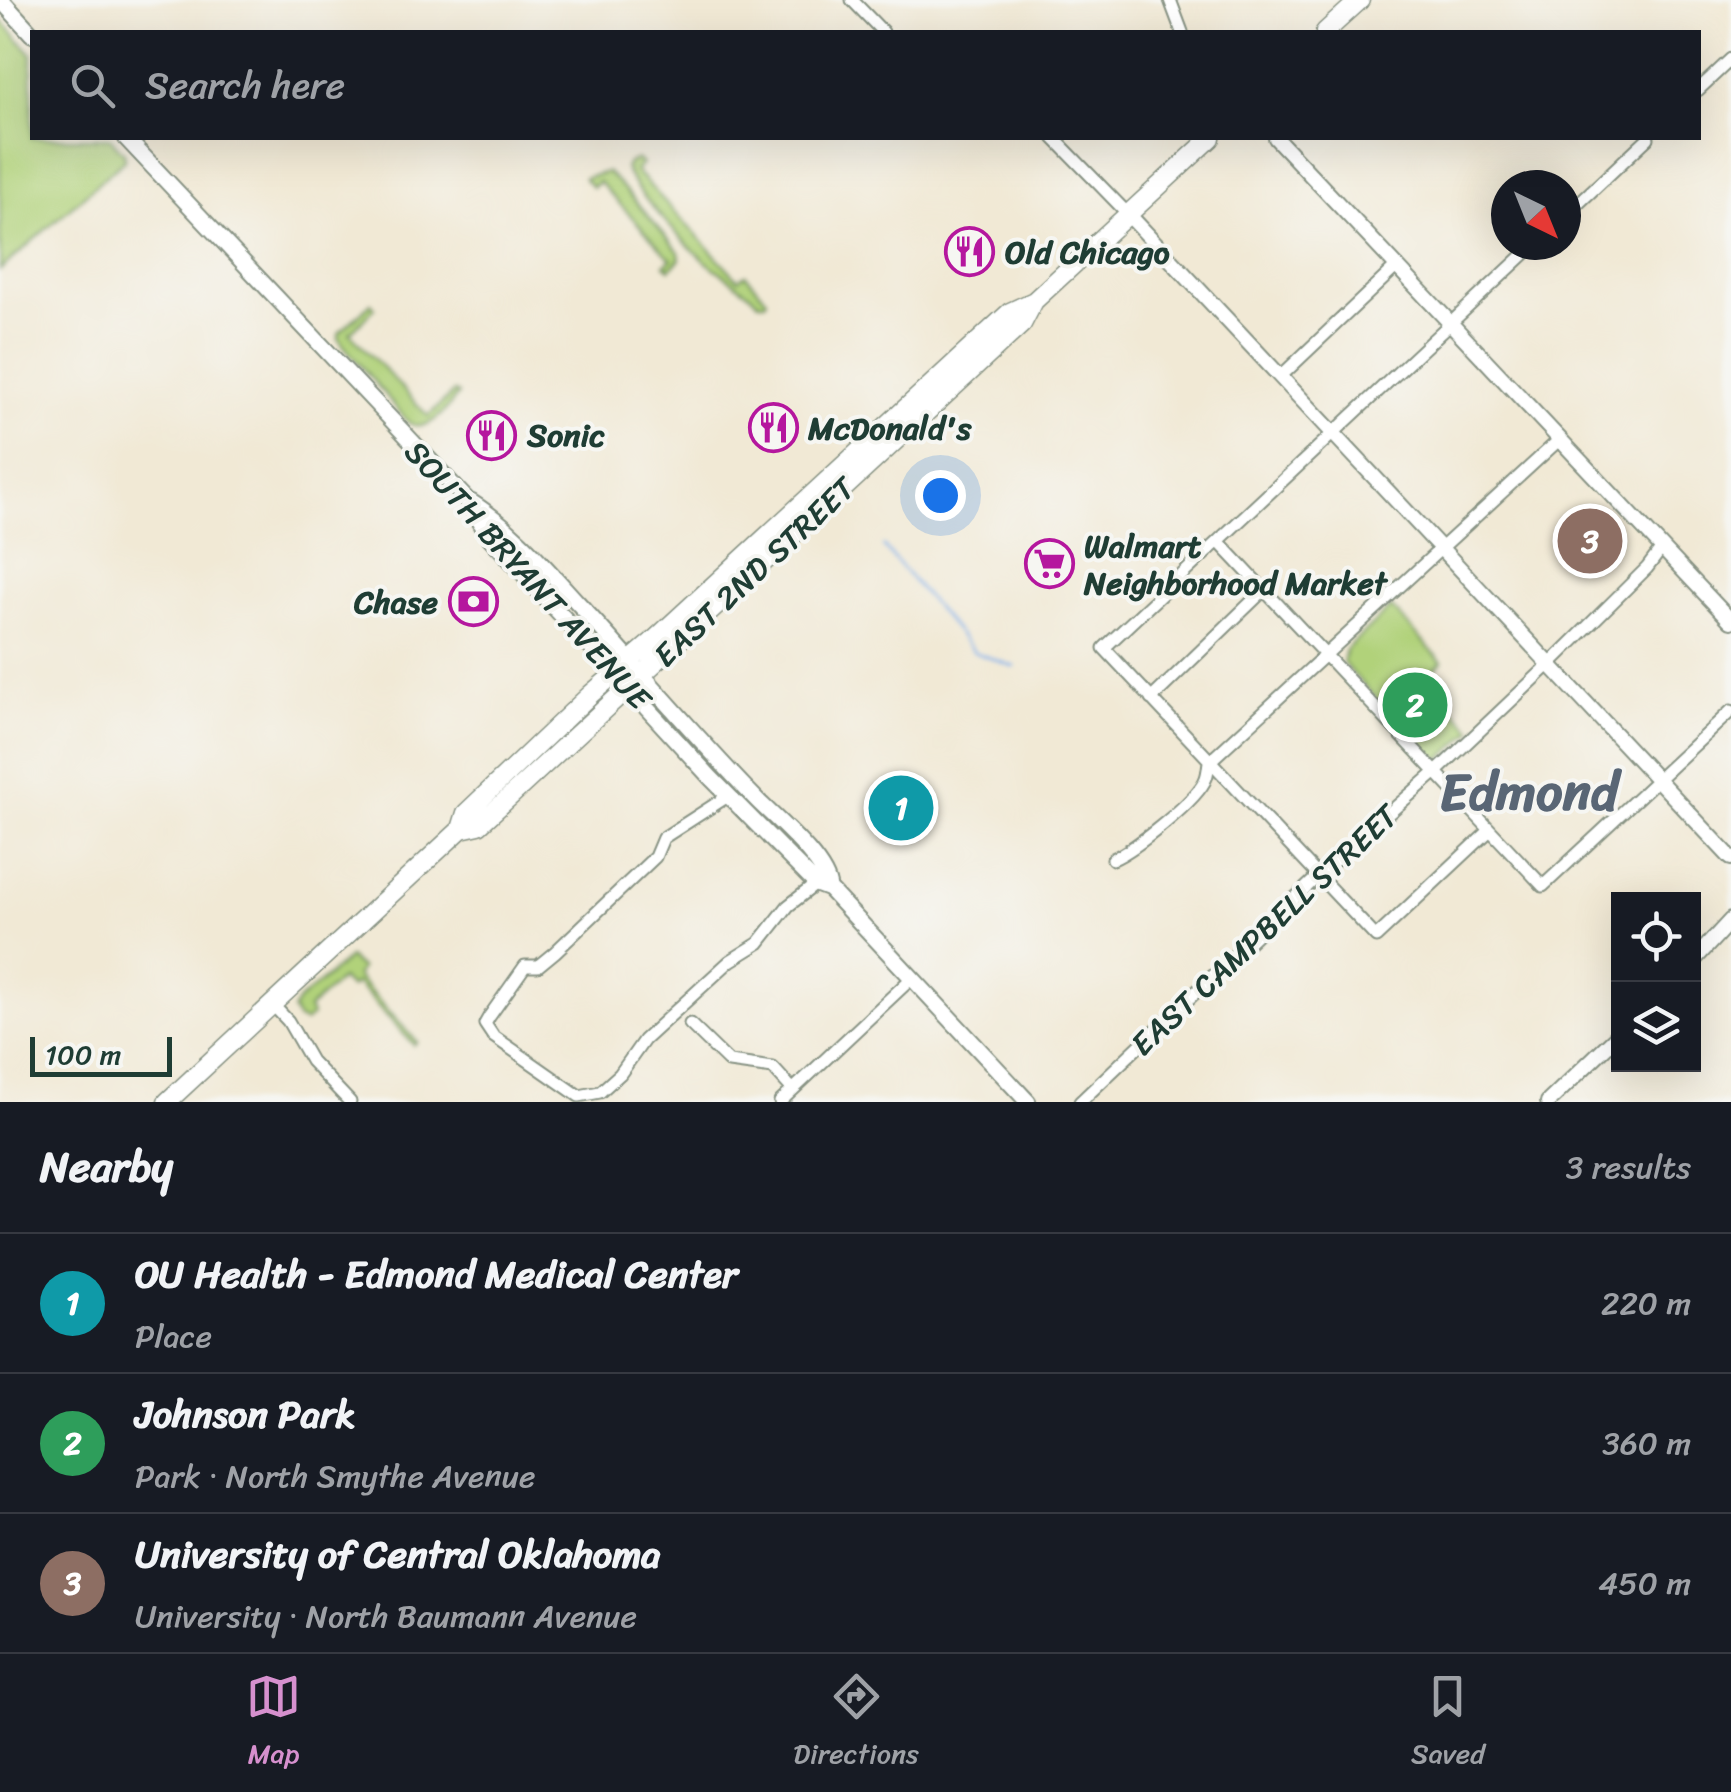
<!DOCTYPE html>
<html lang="en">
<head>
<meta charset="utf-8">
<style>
  body { margin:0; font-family:Sriracha,sans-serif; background:#20242c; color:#f1f3f6 }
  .controls { position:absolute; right:30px; bottom:30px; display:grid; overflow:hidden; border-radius:0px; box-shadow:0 10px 40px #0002 }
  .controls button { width:90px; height:90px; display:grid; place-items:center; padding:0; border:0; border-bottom:2px solid #363941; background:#171b24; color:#f1f3f6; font:50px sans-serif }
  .compass { position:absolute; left:1491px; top:170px; width:90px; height:90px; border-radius:50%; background:#171b24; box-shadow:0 10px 40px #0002; rotate:137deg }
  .scale { position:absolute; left:30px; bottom:25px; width:142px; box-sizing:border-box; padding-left:10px; border:5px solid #1f3d34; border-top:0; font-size:28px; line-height:35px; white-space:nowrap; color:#1f3d34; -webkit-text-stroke:8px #f6f6f2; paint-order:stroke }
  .you { position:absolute; left:940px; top:495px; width:35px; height:35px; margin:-25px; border:8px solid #fff; border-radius:50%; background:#1a73e8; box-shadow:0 0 0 15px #1a73e833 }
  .badge { display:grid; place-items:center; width:65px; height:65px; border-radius:50%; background:#d690ce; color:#fff; font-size:32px; font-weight:700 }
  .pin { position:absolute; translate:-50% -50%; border:5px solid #fff; box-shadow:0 2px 10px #0006 }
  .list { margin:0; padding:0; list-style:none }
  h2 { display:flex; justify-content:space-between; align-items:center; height:130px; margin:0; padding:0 40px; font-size:42px }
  h2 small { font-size:32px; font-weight:400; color:#9ea1a6 }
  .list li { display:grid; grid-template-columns:65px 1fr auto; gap:30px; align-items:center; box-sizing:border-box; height:140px; padding:0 40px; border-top:2px solid #363941 }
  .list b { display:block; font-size:38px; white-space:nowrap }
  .list p { margin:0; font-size:32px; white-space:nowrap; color:#9ea1a6 }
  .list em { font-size:32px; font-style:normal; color:#9ea1a6 }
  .icon { flex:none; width:55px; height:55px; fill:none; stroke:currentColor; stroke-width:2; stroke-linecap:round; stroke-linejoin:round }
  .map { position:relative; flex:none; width:1731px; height:1102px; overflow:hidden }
  .search { position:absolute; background:#171b24; box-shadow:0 10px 40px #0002; left:30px; right:30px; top:30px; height:110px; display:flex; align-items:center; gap:25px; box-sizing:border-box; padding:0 35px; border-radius:0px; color:#9ea1a6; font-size:38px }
  .sheet { height:550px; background:#171b24 }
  nav { display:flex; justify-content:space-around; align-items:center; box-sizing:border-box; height:140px; border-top:2px solid #363941; background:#171b24; font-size:28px; color:#9ea1a6 }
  nav a { display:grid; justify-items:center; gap:5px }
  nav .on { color:#d690ce }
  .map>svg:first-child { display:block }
  .green { fill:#b1d27a; stroke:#688857; stroke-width:2.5 }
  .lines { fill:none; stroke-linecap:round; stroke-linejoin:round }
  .stream { stroke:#7dafe9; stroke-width:2.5 }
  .minor-casing { stroke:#889384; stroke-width:15 }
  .tertiary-casing { stroke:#889384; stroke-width:18 }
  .secondary-casing { stroke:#889384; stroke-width:19 }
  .primary-casing { stroke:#889384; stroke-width:21 }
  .minor { stroke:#fff; stroke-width:11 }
  .tertiary { stroke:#fff; stroke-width:14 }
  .secondary { stroke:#fff; stroke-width:15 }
  .primary { stroke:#fff; stroke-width:18 }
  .labels { text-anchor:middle; stroke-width:8; stroke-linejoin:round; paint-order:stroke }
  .poi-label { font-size:32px; font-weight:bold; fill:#1f3d34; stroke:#f6f6f2; text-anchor:start }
  .street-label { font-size:32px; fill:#1f3d34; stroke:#f6f6f2 }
  .town-label { font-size:52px; font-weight:bold; fill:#596675; stroke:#f6f6f2 }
</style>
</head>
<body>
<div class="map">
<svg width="1731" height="1102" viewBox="0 0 1731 1102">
  <rect width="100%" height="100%" fill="#f6f6f2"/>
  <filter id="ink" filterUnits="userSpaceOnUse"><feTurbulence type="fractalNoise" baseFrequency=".01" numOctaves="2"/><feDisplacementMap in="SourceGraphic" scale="20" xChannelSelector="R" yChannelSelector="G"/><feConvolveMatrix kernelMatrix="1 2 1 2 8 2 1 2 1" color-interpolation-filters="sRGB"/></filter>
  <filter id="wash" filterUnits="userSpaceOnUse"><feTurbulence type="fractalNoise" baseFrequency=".0048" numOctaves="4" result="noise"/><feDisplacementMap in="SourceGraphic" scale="40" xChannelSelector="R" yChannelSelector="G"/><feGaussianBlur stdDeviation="2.25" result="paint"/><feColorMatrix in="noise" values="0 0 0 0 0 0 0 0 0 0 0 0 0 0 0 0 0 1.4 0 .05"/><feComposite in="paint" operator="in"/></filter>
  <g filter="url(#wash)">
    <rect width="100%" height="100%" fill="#f1e9d5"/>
    <path class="green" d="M0 19 32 54V138H110L124 153V160L0 270Z
      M637 159 642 164 636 171 738 279 746 275 767 299 765 302H759C743 287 726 277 709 264 689 248 633 190 625 168L628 163Z
      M606 172C615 176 667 238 679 252L680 259 670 269 665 265 671 259 599 182 592 187 584 178Z
      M371 303 375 308 350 333 428 416 454 392 458 394C448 409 428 434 409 423L339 340V333Z
      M1391 607 1442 662 1425 679 1473 730 1441 759 1429 756 1343 663 1345 650Z
      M349 958 361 969 356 976 417 1042 414 1045 356 983 350 988 341 979 308 1009 312 1016 305 1022 297 1019 293 1010 298 1001Z"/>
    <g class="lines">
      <path class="stream" d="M883 546 974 652 1015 667"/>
    </g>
  </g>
  <g filter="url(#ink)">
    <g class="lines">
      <defs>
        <path id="minor" d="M852 0 883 32
          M1170 0 1182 32
          M1698 90 1731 59
          M1054 138 1128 214
          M1566 215 1648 138
          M1280 377 1397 266
          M1218 541 1543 886 1731 711
          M1151 699 1264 590
          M728 796 663 838 655 857 555 952 538 966H525L489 1017 485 1024 493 1036 579 1096 600 1092 620 1074 644 1040 730 961 759 943 788 906 816 884
          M1489 831 1376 937 1104 648 1534 245
          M1113 859C1134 850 1199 799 1206 778 1208 773 1208 767 1209 762L1560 439
          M272 1004 288 1021 311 1061 350 1102
          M690 1024 729 1062 773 1068 793 1090
          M780 1102 913 977
          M1080 1102 1333 862 1436 772 1550 664 1647 568 1662 548"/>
        <path id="tertiary" d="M1276 138 1731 621
          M1128 214 1731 858
          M1694 960 1731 920
          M1548 1102 1618 1035"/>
        <path id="secondary" d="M1 0 32 34
          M126 138 468 501 485 532 711 778 816 884 829 889 1028 1102
          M471 502C512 528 544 566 577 602 638 668 695 737 758 801 777 820 828 863 829 889"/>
        <path id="primary" d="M1325 32 1360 0
          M461 829 466 813 591 694 652 642 1010 312 1034 301 1211 138
          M167 1102 461 829 479 825 1022 324 1034 301"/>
      </defs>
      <use href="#minor" class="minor-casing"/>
      <use href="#tertiary" class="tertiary-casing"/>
      <use href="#secondary" class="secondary-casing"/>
      <use href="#primary" class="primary-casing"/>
      <use href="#minor" class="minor"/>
      <use href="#tertiary" class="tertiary"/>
      <use href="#secondary" class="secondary"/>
      <use href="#primary" class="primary"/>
    </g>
  </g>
  <defs>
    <symbol id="restaurant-ring" viewBox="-11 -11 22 22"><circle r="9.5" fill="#f6f6f2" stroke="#b5179e" stroke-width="1.5"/><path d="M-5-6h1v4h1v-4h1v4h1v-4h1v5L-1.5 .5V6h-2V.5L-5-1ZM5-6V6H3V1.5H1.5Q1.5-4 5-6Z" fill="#b5179e"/></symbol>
    <symbol id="supermarket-ring" viewBox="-11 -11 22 22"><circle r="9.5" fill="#f6f6f2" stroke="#b5179e" stroke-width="1.5"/><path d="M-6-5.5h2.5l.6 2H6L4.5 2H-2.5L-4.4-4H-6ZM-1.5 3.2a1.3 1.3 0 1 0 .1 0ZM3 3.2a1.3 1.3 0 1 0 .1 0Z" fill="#b5179e"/></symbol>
    <symbol id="bank-ring" viewBox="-11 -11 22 22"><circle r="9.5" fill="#f6f6f2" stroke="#b5179e" stroke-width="1.5"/><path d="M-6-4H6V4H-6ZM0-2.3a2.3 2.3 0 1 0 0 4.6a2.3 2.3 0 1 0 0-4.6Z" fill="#b5179e"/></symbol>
  </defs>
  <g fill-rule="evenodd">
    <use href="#restaurant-ring" x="942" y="224" width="55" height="55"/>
    <use href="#restaurant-ring" x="746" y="400" width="55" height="55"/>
    <use href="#restaurant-ring" x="464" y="408" width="55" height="55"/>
    <use href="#supermarket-ring" x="1022" y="536" width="55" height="55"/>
    <use href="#bank-ring" x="446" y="574" width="55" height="55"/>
  </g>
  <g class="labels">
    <g class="poi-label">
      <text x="1005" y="263">Old Chicago</text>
      <text x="808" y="439">McDonald's</text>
      <text x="527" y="446">Sonic</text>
      <text x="1084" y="557">Walmart<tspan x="1084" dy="37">Neighborhood Market</tspan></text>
      <text x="438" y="613" text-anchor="end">Chase</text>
    </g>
    <g class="street-label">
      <text transform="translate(754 572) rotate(-43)" y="11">EAST 2ND STREET</text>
      <text transform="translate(528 575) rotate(48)" y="11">SOUTH BRYANT AVENUE</text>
      <text transform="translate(1264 930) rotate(-43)" y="11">EAST CAMPBELL STREET</text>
    </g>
    <g class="town-label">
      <text x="1529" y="810">Edmond</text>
    </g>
  </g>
</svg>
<div class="controls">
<button><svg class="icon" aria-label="locate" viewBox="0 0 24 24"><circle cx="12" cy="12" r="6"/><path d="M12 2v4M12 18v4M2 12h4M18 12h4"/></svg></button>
<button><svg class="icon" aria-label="layers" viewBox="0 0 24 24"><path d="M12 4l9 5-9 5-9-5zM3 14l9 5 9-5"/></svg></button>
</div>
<svg class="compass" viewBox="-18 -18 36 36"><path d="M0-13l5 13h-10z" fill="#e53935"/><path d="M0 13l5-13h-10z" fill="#9ea1a6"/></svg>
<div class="scale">100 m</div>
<div class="you"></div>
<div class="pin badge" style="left:901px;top:808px;background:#0f9aa8">1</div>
<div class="pin badge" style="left:1415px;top:705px;background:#2e9e5b">2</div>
<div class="pin badge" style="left:1590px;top:541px;background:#8d6e63">3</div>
<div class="search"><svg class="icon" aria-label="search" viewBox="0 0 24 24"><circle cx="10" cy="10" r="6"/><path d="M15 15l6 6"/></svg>Search here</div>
</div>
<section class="sheet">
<h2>Nearby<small>3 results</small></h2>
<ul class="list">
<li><span class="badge" style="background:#0f9aa8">1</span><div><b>OU Health - Edmond Medical Center</b><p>Place</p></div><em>220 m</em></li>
<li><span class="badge" style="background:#2e9e5b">2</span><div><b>Johnson Park</b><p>Park · North Smythe Avenue</p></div><em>360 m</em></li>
<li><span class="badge" style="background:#8d6e63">3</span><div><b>University of Central Oklahoma</b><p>University · North Baumann Avenue</p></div><em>450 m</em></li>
</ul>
</section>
<nav>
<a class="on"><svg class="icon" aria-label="map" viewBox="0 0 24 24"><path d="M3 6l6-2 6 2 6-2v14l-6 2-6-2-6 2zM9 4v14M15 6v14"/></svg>Map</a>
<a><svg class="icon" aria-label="directions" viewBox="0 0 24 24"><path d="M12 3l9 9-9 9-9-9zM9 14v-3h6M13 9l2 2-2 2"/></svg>Directions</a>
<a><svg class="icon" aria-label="saved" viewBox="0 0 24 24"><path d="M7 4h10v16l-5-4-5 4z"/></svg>Saved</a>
</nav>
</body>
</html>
